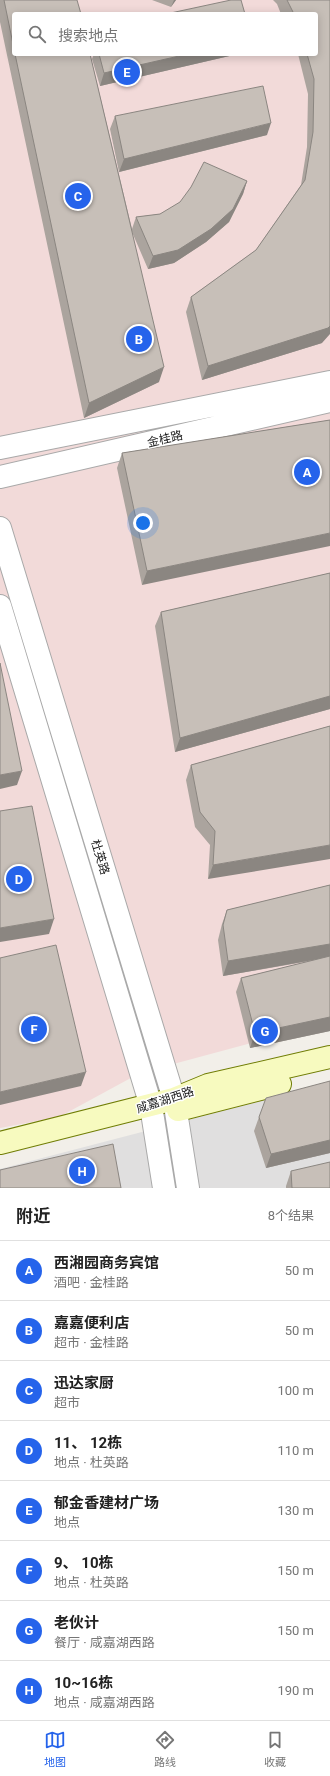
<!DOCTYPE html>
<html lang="zh">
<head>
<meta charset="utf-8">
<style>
  body { margin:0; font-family:Roboto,"Noto Sans SC",sans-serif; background:#f6f6f6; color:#222 }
  .you { position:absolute; left:143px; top:523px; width:14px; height:14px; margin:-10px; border:3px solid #fff; border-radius:50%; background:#1a73e8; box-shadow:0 0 0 6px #1a73e833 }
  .badge { display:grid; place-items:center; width:26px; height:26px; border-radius:50%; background:#2563eb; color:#fff; font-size:13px; font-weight:700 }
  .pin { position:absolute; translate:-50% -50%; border:2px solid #fff; box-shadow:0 1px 4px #0006 }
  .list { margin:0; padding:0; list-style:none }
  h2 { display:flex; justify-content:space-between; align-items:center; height:52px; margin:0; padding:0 16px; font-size:17px }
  h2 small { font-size:13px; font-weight:400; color:#767676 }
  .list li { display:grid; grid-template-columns:26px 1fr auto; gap:12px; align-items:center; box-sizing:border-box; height:60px; padding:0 16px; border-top:1px solid #e0e0e0 }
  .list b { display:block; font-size:15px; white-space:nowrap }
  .list p { margin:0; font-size:13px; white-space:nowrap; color:#767676 }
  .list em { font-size:13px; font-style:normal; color:#767676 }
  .icon { flex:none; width:22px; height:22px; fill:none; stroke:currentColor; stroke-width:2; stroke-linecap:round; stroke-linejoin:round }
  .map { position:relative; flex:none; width:330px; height:1188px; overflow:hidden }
  .search { position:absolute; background:#fff; box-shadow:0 2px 10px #0003; left:12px; right:12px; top:12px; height:44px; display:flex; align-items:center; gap:10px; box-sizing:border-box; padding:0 14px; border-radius:4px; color:#767676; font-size:15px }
  .sheet { height:532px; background:#fff }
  nav { display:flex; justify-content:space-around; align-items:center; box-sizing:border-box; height:56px; border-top:1px solid #e0e0e0; background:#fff; font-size:11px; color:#767676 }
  nav a { display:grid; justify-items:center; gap:2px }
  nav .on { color:#2563eb }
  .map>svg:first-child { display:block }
  .residential { fill:#e0dfdf }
  .commercial { fill:#f2dad9; fill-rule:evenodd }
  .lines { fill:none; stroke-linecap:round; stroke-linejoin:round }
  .minor-casing { stroke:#a9a9a9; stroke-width:24 }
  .secondary-casing { stroke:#707d05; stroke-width:24 }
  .minor { stroke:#fff; stroke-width:22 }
  .secondary { stroke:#f7fabf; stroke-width:22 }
  .wall { fill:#aba49e }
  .shaded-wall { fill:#8b8681 }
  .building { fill:#c7bfb8; stroke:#8b8681 }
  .labels { text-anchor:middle; stroke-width:3; stroke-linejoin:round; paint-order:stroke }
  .street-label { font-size:12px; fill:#222; stroke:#fff }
</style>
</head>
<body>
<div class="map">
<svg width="330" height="1188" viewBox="0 0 330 1188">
  <rect width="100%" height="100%" fill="#f2efe9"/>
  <path class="residential" d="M330 1083V1188H0V1169Z"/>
  <path class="commercial" d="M0 0H330V1022L140 1073 59 1117 0 1128ZM14 14H316V54H14Z"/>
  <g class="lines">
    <defs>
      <path id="minor" d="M0 448 330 382
        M0 477 330 401
        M0 528 174 1099 188 1188
        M0 606 151 1106 164 1188"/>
      <path id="secondary" d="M178 1110 280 1084
        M0 1143 174 1099 208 1085 330 1057"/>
    </defs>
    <use href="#minor" class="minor-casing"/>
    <use href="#secondary" class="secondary-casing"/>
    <use href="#minor" class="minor"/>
    <use href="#secondary" class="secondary"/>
  </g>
  <path class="wall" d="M0 0H77L14 14V54H90L132 229 136 217 160 214 247 181 243 194 229 222 206 242 174 263 148 269 132 232 159 382 84 418 0 22Z
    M152 0H176L171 7Z
    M273 0H330L322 343 202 380 186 312 191 297 256 250 301 185 307 147 308 94 298 54H316V14H281L277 4Z
    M94 54H238L100 86 92 59Z
    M115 116 267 135 119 172 110 129Z
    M330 420 142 585 117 468 122 453Z
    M330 573V709L175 752 155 626 161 612Z
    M330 726 208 879 210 845 195 827 186 780 191 765Z
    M330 885V1031L250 1048 236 992 241 978 310 961 223 976 218 940 222 924 227 910Z
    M330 1081V1153L266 1168 254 1131 259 1117Z
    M291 1171 330 1188H286V1186Z"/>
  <path class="shaded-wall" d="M174 0H176L171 7Z
    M188 54H238L100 86 104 73Z
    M271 123 267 135 119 172 124 159Z
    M247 181 243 194 229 222 206 242 174 263 148 269 153 256Z
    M330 326V334L322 343 202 380 208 366Z
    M164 367 159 382 84 418 89 403Z
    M330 533V546L142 585 147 571Z
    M330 696V709L175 752 180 738Z
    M22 771 17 785 0 789V775Z
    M330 845V859L208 879 213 865Z
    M54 919 49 934 0 942V928Z
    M330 944V957L223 976 228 961Z
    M330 1017V1031L250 1048 255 1033Z
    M86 1072 81 1086 0 1105V1092Z
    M330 1140V1153L266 1168 271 1154Z"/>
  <path class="building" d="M4 0H77L81 14H14V49Z
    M231 0H241L245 14H166Z
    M287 0H330V326L328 328 208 366 191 297 256 250 305 180 313 132 314 79 307 54H316V14H294Z
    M15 54H90L164 367 89 403Z
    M99 54H188L104 73Z
    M263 86 271 123 124 159 115 116Z
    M204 162 247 181 233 209 211 229 178 250 153 256 136 217 160 214 180 202 191 187Z
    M330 420V533L147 571 122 453Z
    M330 573V696L180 738 161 612Z
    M0 663 22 771 0 775Z
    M330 726V845L213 865 215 831 200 812 191 765Z
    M32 806 54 919 0 928V811Z
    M330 885V944L228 961 223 925 227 910Z
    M56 945 86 1072 0 1092V958Z
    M330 956V1017L255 1033 241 978Z
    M330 1081V1140L271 1154 259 1117 266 1098Z
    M113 1144 121 1188H0V1170Z
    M330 1162V1188H292L291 1171Z"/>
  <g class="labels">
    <g class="street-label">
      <text transform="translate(165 439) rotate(-13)" y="4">金桂路</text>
      <text transform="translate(100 857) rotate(73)" y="4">杜英路</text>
      <text transform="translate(165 1100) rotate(-18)" y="4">咸嘉湖西路</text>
    </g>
  </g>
</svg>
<div class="you"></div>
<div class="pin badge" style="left:307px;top:472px">A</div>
<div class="pin badge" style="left:139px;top:339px">B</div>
<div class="pin badge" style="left:78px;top:196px">C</div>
<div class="pin badge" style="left:19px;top:879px">D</div>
<div class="pin badge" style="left:127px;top:72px">E</div>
<div class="pin badge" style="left:34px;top:1029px">F</div>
<div class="pin badge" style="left:265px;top:1031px">G</div>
<div class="pin badge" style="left:82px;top:1171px">H</div>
<div class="search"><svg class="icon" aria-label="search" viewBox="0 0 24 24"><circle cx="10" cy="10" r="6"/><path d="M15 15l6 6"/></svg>搜索地点</div>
</div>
<section class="sheet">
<h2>附近<small>8个结果</small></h2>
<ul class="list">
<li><span class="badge">A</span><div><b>西湘园商务宾馆</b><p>酒吧 · 金桂路</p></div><em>50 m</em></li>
<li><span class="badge">B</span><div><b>嘉嘉便利店</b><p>超市 · 金桂路</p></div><em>50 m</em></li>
<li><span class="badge">C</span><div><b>迅达家厨</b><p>超市</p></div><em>100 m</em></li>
<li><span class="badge">D</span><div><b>11、 12栋</b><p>地点 · 杜英路</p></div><em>110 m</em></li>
<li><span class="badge">E</span><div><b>郁金香建材广场</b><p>地点</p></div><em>130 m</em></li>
<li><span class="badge">F</span><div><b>9、 10栋</b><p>地点 · 杜英路</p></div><em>150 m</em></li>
<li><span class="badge">G</span><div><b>老伙计</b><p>餐厅 · 咸嘉湖西路</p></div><em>150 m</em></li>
<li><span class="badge">H</span><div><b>10~16栋</b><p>地点 · 咸嘉湖西路</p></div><em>190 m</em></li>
</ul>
</section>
<nav>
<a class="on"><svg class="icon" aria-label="map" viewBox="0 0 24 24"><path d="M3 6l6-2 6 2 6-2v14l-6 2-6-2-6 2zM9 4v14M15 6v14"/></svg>地图</a>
<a><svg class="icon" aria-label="directions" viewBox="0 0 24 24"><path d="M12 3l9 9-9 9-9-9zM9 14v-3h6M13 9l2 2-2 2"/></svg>路线</a>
<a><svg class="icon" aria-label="saved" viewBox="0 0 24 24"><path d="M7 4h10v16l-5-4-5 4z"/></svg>收藏</a>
</nav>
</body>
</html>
